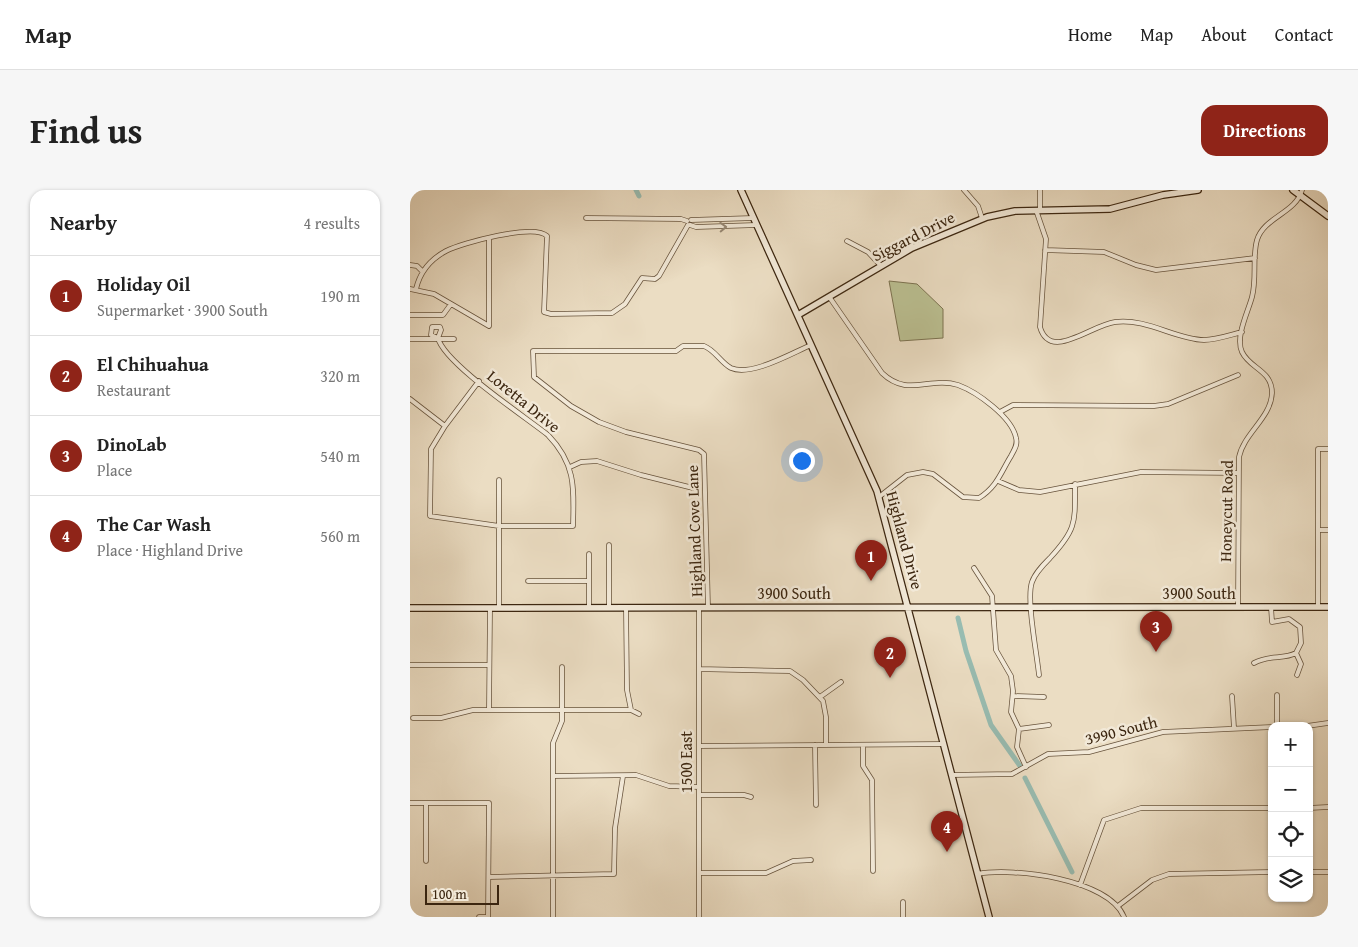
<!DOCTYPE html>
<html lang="en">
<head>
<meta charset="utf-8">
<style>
  body { margin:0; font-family:"Gentium Book Plus",serif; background:#f6f6f6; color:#222 }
  .controls { position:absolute; right:15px; bottom:15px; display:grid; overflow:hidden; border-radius:10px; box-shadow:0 1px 4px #0004 }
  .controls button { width:45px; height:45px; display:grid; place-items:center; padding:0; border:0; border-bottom:1px solid #e0e0e0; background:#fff; color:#222; font:25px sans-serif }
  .scale { position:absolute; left:15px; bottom:12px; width:74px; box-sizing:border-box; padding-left:5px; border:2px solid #3c2610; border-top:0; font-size:14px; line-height:18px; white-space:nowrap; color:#3c2610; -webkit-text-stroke:4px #f2e9d8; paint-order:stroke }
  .you { position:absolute; left:391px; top:270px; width:18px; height:18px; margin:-12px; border:4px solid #fff; border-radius:50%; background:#1a73e8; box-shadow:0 0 0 8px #1a73e833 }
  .badge { display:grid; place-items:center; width:32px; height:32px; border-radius:50%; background:#8f2418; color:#fff; font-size:16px; font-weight:700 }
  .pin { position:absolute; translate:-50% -41px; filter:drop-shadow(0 1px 2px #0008) }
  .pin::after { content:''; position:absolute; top:26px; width:18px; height:15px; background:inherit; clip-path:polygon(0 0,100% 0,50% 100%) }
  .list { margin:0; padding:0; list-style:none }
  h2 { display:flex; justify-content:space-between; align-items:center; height:65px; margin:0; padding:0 20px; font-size:21px }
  h2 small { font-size:16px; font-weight:400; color:#767676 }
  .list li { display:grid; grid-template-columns:32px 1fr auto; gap:15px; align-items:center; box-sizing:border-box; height:80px; padding:0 20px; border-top:1px solid #e0e0e0 }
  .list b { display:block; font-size:19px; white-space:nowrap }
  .list p { margin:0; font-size:16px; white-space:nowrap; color:#767676 }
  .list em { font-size:16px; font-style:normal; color:#767676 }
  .icon { flex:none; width:28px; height:28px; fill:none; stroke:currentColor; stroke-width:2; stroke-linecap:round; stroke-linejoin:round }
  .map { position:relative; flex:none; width:918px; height:727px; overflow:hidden; border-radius:15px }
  header { display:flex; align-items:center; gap:30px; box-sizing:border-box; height:70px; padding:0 25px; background:#fff; border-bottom:1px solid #e0e0e0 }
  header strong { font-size:24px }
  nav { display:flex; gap:28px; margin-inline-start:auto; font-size:18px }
  .intro { display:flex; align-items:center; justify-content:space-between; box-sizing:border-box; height:120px; padding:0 30px }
  h1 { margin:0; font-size:35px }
  .button { padding:12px 22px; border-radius:15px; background:#8f2418; color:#fff; font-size:18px; font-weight:700 }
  main { display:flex; gap:30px; padding:0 30px }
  aside { flex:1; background:#fff; border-radius:15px; box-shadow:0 1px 4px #0004 }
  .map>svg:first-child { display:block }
  .green { fill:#bbc092; stroke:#7c7351 }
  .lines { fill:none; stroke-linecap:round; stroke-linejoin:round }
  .canal { stroke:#98bcb1; stroke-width:5 }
  .street-casing { stroke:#68543d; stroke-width:5.5 }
  .secondary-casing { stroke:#3c2610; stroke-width:8 }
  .street { stroke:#f2e9d8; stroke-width:4 }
  .secondary { stroke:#f2e9d8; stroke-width:5.5 }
  .oneway { stroke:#978874 }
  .labels { text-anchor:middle; stroke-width:5; stroke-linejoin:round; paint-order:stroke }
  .street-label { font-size:16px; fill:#3c2610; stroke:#f2e9d8 }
</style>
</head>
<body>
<header>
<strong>Map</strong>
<nav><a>Home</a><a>Map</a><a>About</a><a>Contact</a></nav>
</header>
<div class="intro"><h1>Find us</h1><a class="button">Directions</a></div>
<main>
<aside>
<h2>Nearby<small>4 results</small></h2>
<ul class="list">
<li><span class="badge">1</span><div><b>Holiday Oil</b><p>Supermarket · 3900 South</p></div><em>190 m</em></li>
<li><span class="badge">2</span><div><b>El Chihuahua</b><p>Restaurant</p></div><em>320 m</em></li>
<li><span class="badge">3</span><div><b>DinoLab</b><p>Place</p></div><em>540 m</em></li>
<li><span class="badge">4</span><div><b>The Car Wash</b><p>Place · Highland Drive</p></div><em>560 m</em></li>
</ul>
</aside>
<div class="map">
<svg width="918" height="727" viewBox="0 0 918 727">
  <rect width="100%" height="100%" fill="#ebddc3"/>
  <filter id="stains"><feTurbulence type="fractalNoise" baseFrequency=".004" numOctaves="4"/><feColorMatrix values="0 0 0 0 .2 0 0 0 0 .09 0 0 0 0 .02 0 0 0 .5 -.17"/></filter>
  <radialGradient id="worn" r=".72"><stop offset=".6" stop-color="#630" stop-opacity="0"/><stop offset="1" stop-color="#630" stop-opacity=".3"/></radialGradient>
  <path class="green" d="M479 91 507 94 533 119V148L490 151Z"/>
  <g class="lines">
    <path class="canal" d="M226 0 229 6
      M548 428 556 461 581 535 610 576
      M615 588 662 682"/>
    <defs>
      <path id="street" d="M554 0 568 16 572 28
        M626 20 636 49 630 137C640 172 681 135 705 132 737 128 765 149 794 150 806 150 820 145 832 142
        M630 20V0
        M176 28 271 29 277 31
        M281 30 343 28
        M280 35 286 37 346 35
        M79 49V136
        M437 51 458 62 471 76
        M635 60 694 62 726 75 746 80 845 68
        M0 75 7 76 12 81
        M0 99 24 104 79 136
        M6 99C10 82 21 69 36 61 52 53 124 33 137 46L134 122 141 124 202 123 215 114 232 88 245 89 249 86 278 35
        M420 108 472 183C498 208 520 186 548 195 567 202 602 227 606 248 608 255 604 260 601 266 591 282 587 297 569 308L553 307 523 284 513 282 497 285 469 307
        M0 125H33L41 114
        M28 148 31 140 30 137H22L21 145 28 148C34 173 114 226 138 245 166 274 164 298 163 336H89L20 326 21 259 35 236 69 191
        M0 149H44
        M0 209 35 236
        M590 222 603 215 744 216 758 214 828 185
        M160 277 171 272 187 271 231 285 287 299
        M588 291 609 300 630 302 731 282 828 283
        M908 340H918
        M199 355V418
        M564 378 582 406 586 460 601 486 603 501 601 522 609 539 607 557 616 577
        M118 391H179
        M828 416 829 267C834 243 861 228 862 203 862 180 840 179 832 162 825 147 838 122 842 107 847 88 842 68 847 50 854 27 886 23 892 0
        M179 417V364
        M289 417V727
        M298 417 294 264 289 260 216 242 189 232 161 216 124 187 123 161H266L273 156H294C305 160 311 173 321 178 341 187 382 163 401 155
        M861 417 862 432 879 429 890 437 891 453 886 463
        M908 417V259H918
        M89 418V290
        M216 418 217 500 221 520
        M886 463 891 474 887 485
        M844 473C860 464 873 470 886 463
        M0 475H79
        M289 479 380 481 393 490 413 511 416 527V555
        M629 485C627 464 616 409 622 392 625 383 633 375 640 368 667 339 665 332 665 294
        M603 506 634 507
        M822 506 824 538
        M410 507 431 492
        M79 520 80 418
        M3 528H31L63 520H221L229 524
        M867 536V505
        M897 536 918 533
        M609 539 639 535
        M405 555 406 615
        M453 555V576L462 590 463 681
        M289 556 534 554
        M542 585 602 584 638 564 679 562 753 542 862 537
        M143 586 226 585 259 596 289 597
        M289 605H334L341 607
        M0 613H79L78 727H69
        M899 618 918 617
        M16 671V613
        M899 682H918
        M289 683H356L383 671 401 670
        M568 684C603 677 699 689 714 727
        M79 687 204 684 205 638 213 586
        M670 695 694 630 731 618H862
        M708 716 742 690 759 684 862 682
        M143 727V553L152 531V477
        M493 727V712"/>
      <path id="secondary" d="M331 0 467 301 579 727
        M883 0 918 26
        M388 125 502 58 577 27 605 21 700 19 753 5 788 0
        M0 418 918 417"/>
    </defs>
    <use href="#street" class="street-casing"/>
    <use href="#secondary" class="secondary-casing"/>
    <use href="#street" class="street"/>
    <use href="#secondary" class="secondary"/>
  </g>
  <defs><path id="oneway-chevron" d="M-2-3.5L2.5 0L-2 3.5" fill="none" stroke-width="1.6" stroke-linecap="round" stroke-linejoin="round" transform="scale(1.25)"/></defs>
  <use class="oneway" href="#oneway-chevron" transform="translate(313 37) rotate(-2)"/>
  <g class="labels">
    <g class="street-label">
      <text transform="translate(503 46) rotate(-27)" y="6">Siggard Drive</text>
      <text transform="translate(114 211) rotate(39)" y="6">Loretta Drive</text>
      <text transform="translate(816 321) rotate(-89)" y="6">Honeycut Road</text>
      <text transform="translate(284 341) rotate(-92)" y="6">Highland Cove Lane</text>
      <text transform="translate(495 350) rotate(75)" y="6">Highland Drive</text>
      <text x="384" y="409">3900 South</text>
      <text x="789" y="409">3900 South</text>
      <text transform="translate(711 540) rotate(-14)" y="6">3990 South</text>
      <text transform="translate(276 572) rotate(-90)" y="6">1500 East</text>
    </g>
  </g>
  <rect width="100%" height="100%" filter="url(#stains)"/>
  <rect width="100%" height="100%" fill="url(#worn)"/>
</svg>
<div class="controls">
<button>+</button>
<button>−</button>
<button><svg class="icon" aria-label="locate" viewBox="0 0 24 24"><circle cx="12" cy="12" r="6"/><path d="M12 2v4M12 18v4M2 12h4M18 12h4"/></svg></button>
<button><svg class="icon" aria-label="layers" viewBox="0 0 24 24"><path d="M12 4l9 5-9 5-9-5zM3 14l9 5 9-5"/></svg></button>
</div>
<div class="scale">100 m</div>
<div class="you"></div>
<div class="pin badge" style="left:461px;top:391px">1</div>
<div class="pin badge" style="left:480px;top:488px">2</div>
<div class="pin badge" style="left:746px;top:462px">3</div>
<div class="pin badge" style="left:537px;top:662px">4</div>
</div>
</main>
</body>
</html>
